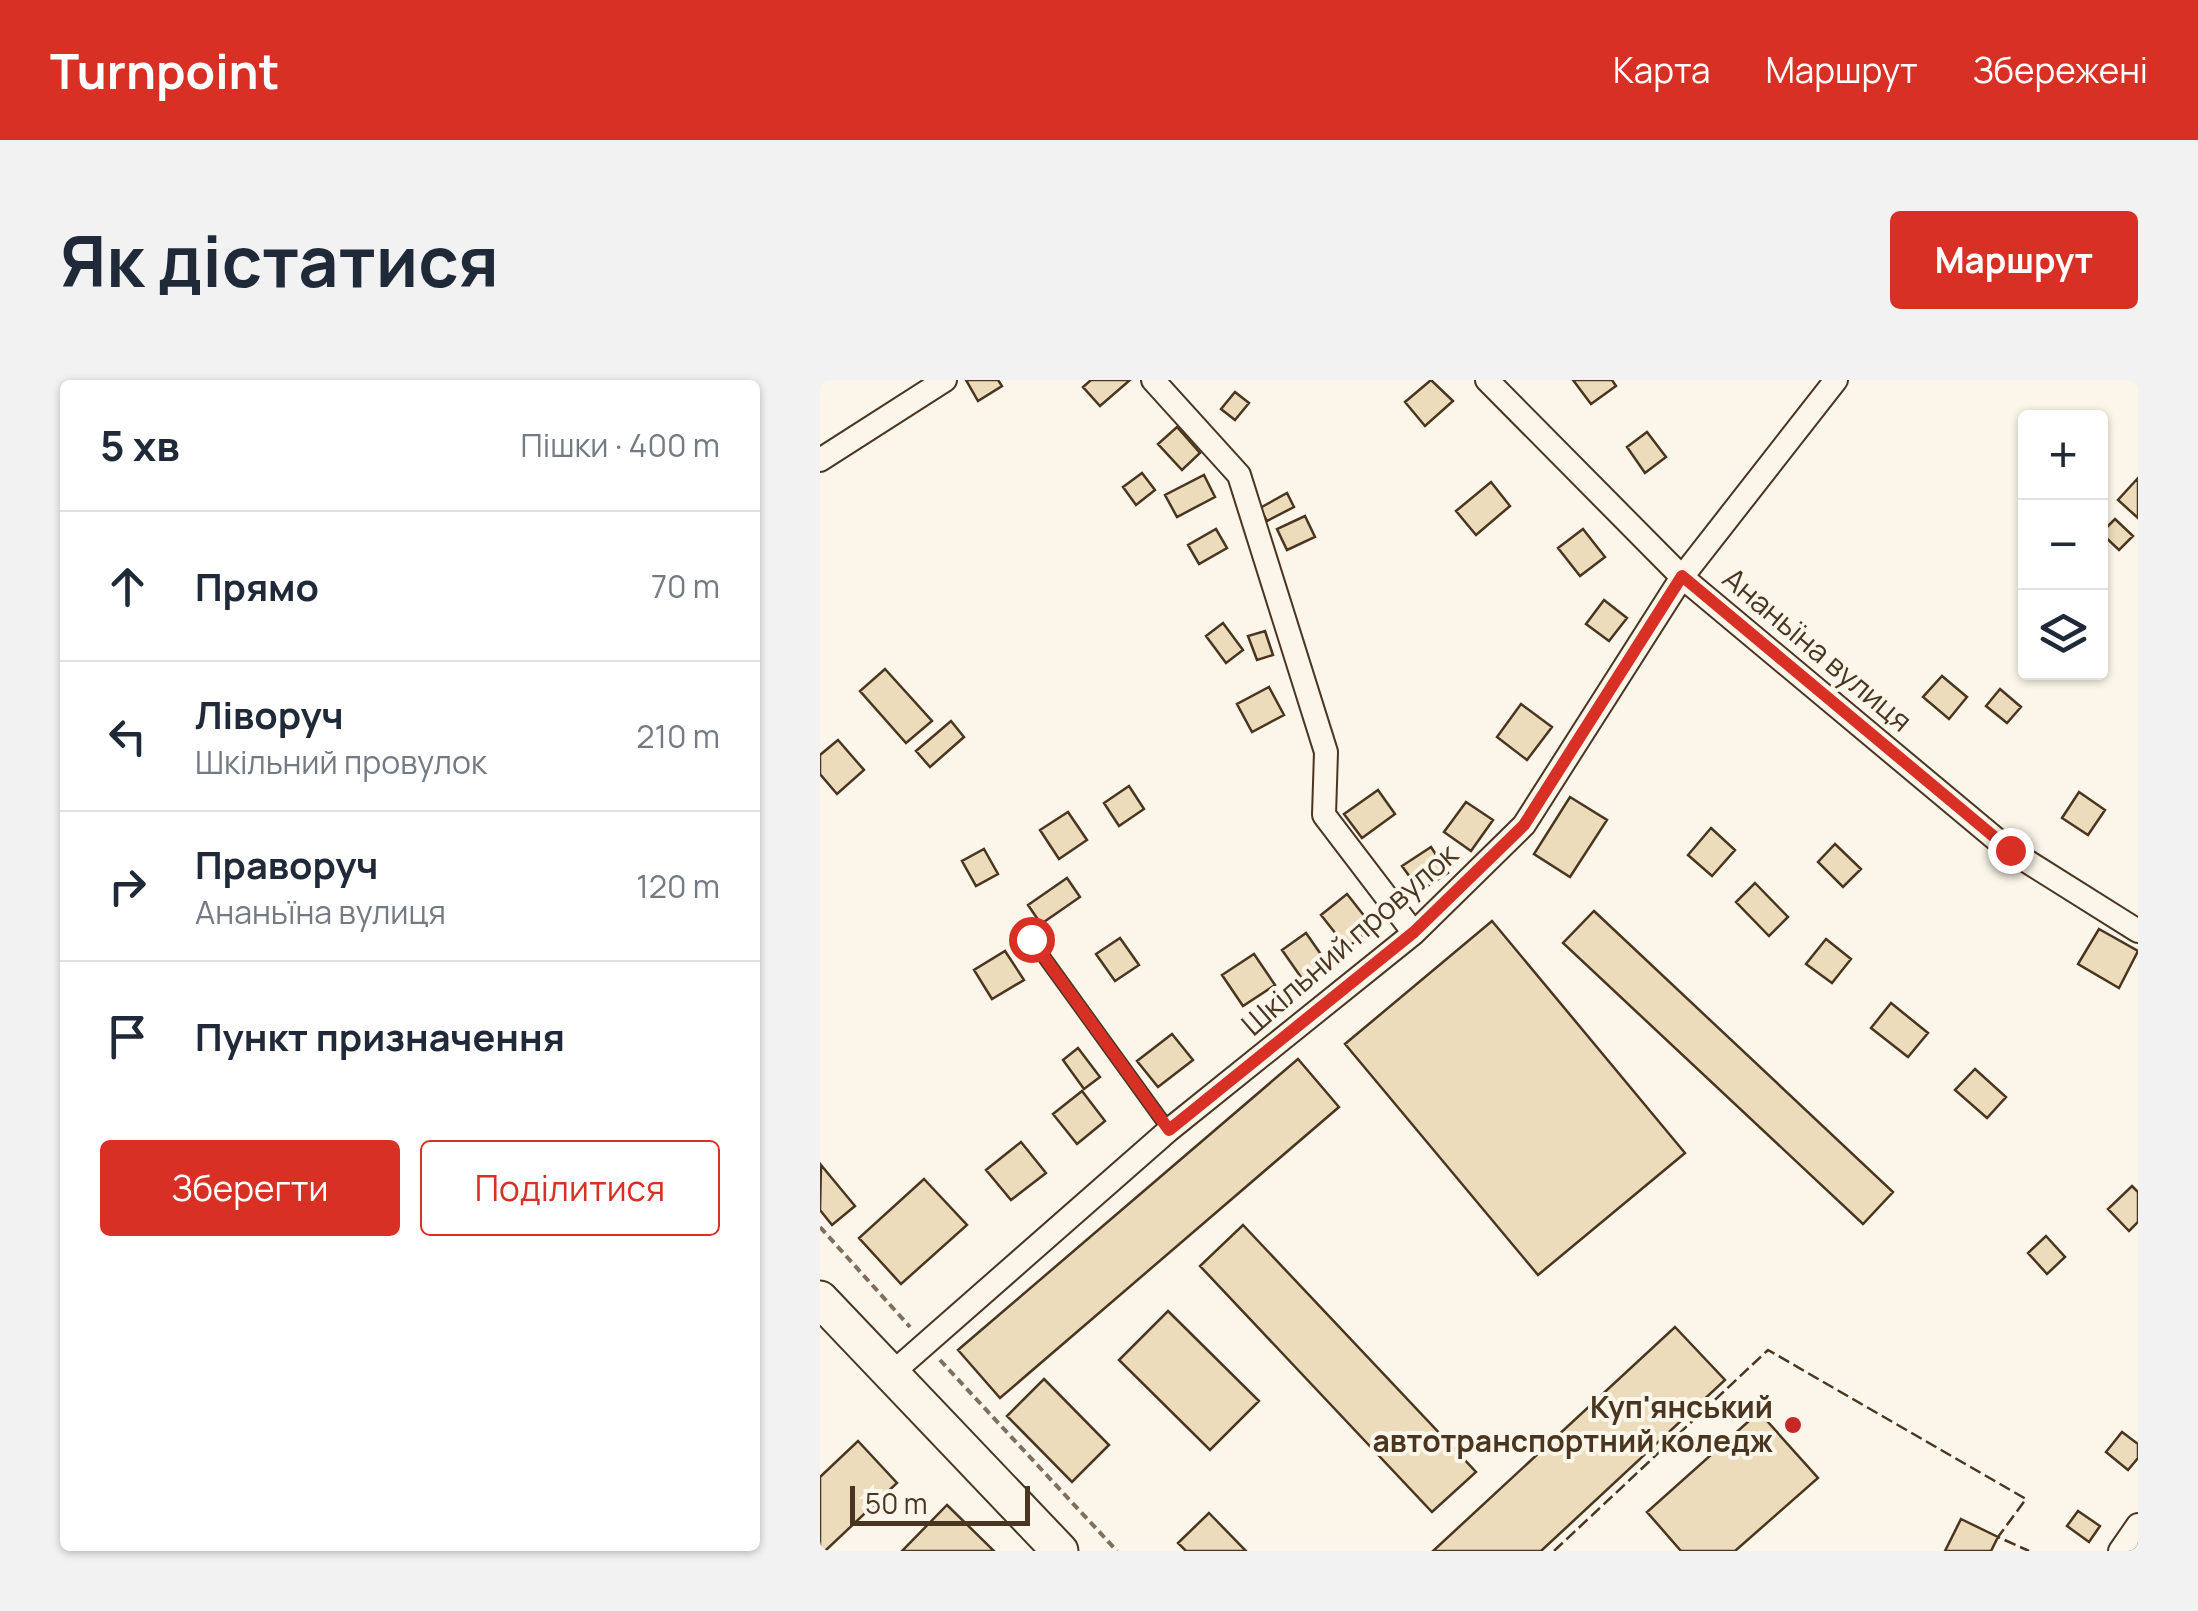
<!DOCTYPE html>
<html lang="uk">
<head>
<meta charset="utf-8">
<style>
  body { margin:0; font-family:Manrope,sans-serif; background:#f2f2f3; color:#1f2937 }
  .controls { position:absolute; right:30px; top:30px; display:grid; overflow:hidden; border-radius:10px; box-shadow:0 2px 8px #0004 }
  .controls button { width:90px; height:90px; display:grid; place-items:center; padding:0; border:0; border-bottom:2px solid #e0e1e3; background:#fff; color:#1f2937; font:50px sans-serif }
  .scale { position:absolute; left:30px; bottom:25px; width:180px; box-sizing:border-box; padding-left:10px; border:5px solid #4a3520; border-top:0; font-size:28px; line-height:35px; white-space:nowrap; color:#4a3520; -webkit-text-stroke:8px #fbf6e9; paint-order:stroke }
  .stop { position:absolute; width:30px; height:30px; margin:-22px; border:8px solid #d93025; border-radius:50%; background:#fff }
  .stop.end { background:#d93025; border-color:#fff; box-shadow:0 2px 10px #0008 }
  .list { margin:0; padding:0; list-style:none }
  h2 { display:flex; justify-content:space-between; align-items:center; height:130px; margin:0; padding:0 40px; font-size:42px }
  h2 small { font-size:32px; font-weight:400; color:#747a83 }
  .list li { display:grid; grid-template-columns:65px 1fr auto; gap:30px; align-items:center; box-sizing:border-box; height:150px; padding:0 40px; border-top:2px solid #e0e1e3 }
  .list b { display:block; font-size:38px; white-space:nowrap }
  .list p { margin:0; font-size:32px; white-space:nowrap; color:#747a83 }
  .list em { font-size:32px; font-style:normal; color:#747a83 }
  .actions { display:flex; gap:20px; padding:30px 40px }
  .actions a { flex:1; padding:22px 0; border:2px solid #d93025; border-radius:10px; text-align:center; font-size:35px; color:#d93025 }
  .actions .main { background:#d93025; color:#fff }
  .icon { flex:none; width:55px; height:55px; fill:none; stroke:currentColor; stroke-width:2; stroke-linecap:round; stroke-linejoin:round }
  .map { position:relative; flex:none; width:1318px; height:1171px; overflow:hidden; border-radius:10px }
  header { display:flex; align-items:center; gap:60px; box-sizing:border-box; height:140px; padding:0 50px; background:#d93025; color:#fff }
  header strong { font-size:48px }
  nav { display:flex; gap:55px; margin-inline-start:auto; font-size:35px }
  .intro { display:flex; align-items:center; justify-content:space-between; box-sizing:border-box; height:240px; padding:0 60px }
  h1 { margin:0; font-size:70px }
  .button { padding:25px 45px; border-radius:10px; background:#d93025; color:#fff; font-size:35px; font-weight:700 }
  main { display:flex; gap:60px; padding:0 60px }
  aside { flex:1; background:#fff; border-radius:10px; box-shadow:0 2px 8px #0004 }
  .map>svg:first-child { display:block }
  .building { fill:#ecdcbc; stroke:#4a3520; stroke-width:2.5 }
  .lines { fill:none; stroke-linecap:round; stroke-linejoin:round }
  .lane-casing { stroke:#4a3520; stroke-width:15 }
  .street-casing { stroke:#4a3520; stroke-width:26 }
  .primary-casing { stroke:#4a3520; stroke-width:39 }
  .path { stroke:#7f6f5c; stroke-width:4; stroke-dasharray:8 5; stroke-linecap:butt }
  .lane { stroke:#fbf6e9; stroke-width:11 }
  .street { stroke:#fbf6e9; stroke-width:22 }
  .primary { stroke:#fbf6e9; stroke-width:35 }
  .fence { stroke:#4a3520; stroke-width:2.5; stroke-dasharray:12 5; stroke-linecap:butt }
  .route { stroke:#d93025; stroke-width:12 }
  .poi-dot { fill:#c62828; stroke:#fbf6e9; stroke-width:4 }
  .labels { text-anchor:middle; stroke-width:8; stroke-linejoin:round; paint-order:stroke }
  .street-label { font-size:30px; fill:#4a3520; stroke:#fbf6e9 }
  .poi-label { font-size:30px; font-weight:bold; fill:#4a3520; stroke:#fbf6e9; text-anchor:end }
</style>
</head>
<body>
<header>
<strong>Turnpoint</strong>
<nav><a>Карта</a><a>Маршрут</a><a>Збережені</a></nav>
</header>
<div class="intro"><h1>Як дістатися</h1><a class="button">Маршрут</a></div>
<main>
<aside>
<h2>5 хв<small>Пішки · 400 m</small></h2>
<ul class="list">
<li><svg class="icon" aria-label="ahead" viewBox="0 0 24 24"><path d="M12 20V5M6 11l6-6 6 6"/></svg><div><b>Прямо</b></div><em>70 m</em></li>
<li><svg class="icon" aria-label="left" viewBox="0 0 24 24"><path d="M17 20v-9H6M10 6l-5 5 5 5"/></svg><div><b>Ліворуч</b><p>Шкільний провулок</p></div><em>210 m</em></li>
<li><svg class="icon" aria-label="right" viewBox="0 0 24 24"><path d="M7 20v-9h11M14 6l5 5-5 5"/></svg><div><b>Праворуч</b><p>Ананьїна вулиця</p></div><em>120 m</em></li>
<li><svg class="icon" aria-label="arrive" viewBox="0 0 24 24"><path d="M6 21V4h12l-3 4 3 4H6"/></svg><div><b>Пункт призначення</b></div></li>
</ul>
<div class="actions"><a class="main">Зберегти</a><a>Поділитися</a></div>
</aside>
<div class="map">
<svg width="1318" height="1171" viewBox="0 0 1318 1171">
  <rect width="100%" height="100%" fill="#fbf6e9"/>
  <path class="building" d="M146 0H178L182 6 158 21Z
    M271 0H310L280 26 263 7Z
    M611 0 633 21 605 46 585 22Z
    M753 0H792L796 6 771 24Z
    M415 12 429 23 415 40 401 29Z
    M357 47 380 73 362 90 338 64Z
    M827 52 846 77 825 93 807 67Z
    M322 93 335 110 316 125 303 107Z
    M384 95 395 117 357 137 345 115Z
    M1318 98V138L1298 120Z
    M671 102 690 126 656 155 636 131Z
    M467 113 474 127 447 141 440 128Z
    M485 136 495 157 467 170 457 149Z
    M1295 139 1313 156 1299 170 1281 153Z
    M396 149 407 168 379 184 368 165Z
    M763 149 785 177 760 196 738 168Z
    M784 220 807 238 789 261 766 244Z
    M403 243 423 270 406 283 386 256Z
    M445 251 453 275 437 280 428 256Z
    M65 289 112 341 86 363 40 311Z
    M1122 296 1147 317 1129 339 1103 317Z
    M449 307 464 335 432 352 417 324Z
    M1180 309 1201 327 1187 343 1166 326Z
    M701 324 732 347 707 380 677 357Z
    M131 341 144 357 110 387 96 371Z
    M18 360 44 390 17 414 0 394V375Z
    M309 406 324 429 299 446 284 423Z
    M558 410 575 434 542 458 524 434Z
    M1259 412 1285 430 1268 455 1242 438Z
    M750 417 787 440 750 497 714 474Z
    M646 422 673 440 651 471 624 452Z
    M248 432 267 460 239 479 220 450Z
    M891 448 915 470 892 496 868 475Z
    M1015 464 1041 489 1023 507 998 482Z
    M611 467 628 493 600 511 582 486Z
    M164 469 178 494 156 506 142 481Z
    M247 498 260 517 221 544 208 525Z
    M935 503 968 537 949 556 916 522Z
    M527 514 553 547 527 568 501 535Z
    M774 531 1073 812 1043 844 743 563Z
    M672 541 865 773 718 895 525 664Z
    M1279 549 1318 571 1299 608 1258 584Z
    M486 553 507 583 483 600 462 570Z
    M300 558 319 585 295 601 276 574Z
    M1006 559 1031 579 1012 603 986 584Z
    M185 571 204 600 172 619 154 590Z
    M434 574 455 605 423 626 402 595Z
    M1071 623 1108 653 1088 677 1051 648Z
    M352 654 373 680 338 707 317 681Z
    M258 668 280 697 264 709 243 680Z
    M478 679 519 727 180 1018 138 970Z
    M1155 689 1186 717 1167 738 1135 710Z
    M262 711 285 741 257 764 233 734Z
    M201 762 226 793 191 820 166 790Z
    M1 785 35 826 12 845 0 830Z
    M104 799 147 845 81 904 39 858Z
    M1312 806 1318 812V842L1309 851 1288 829Z
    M423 845 656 1092 612 1132 380 886Z
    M1226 856 1245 877 1227 894 1208 873Z
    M348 931 439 1021 390 1070 299 980Z
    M855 947 905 1000 721 1171H613Z
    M224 999 289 1065 252 1102 187 1036Z
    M939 1032 998 1098 915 1171H861L827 1132Z
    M1302 1052 1318 1064V1078L1308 1090 1286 1072Z
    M38 1061 77 1103 5 1171H0V1097Z
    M127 1125 174 1171H82Z
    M1258 1131 1280 1146 1269 1162 1247 1146Z
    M389 1133 426 1171H366L358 1163Z
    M1141 1139 1178 1157 1171 1171H1125Z"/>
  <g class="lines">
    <defs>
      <path id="lane" d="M211 559 349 750"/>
      <path id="street" d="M333 0 419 95 506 372 504 435 594 553
        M667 0 862 197 1189 470 1318 551
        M0 80 125 0
        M70 995 349 750 594 553 704 445 862 197 1016 0
        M1300 1171 1318 1145"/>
      <path id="primary" d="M0 919 240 1171"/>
    </defs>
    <use href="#lane" class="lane-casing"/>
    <use href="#street" class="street-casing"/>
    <use href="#primary" class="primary-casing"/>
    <path class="path" d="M0 847 90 947
      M120 980 297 1171"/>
    <use href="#lane" class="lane"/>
    <use href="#street" class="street"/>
    <use href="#primary" class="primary"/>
    <path class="fence" d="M734 1171 948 970 1206 1119 1178 1157 1209 1171"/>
  </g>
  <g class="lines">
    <path class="route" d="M211 559 349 750 594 552 704 445 862 196 1190 470"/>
  </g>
  <circle class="poi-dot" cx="973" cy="1045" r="10"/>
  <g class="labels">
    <g class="street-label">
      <text transform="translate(997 270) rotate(40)" y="10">Ананьїна вулиця</text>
      <text transform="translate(530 560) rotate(-41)" y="10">Шкільний провулок</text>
    </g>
    <g class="poi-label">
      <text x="953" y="1038">Куп'янський<tspan x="953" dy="34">автотранспортний коледж</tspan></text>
    </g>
  </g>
</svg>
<div class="controls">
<button>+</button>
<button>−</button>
<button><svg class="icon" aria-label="layers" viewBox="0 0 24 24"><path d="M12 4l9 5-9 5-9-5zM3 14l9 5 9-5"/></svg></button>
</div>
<div class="scale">50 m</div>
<div class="stop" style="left:211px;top:559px"></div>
<div class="stop end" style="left:1190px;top:470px"></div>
</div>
</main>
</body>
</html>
